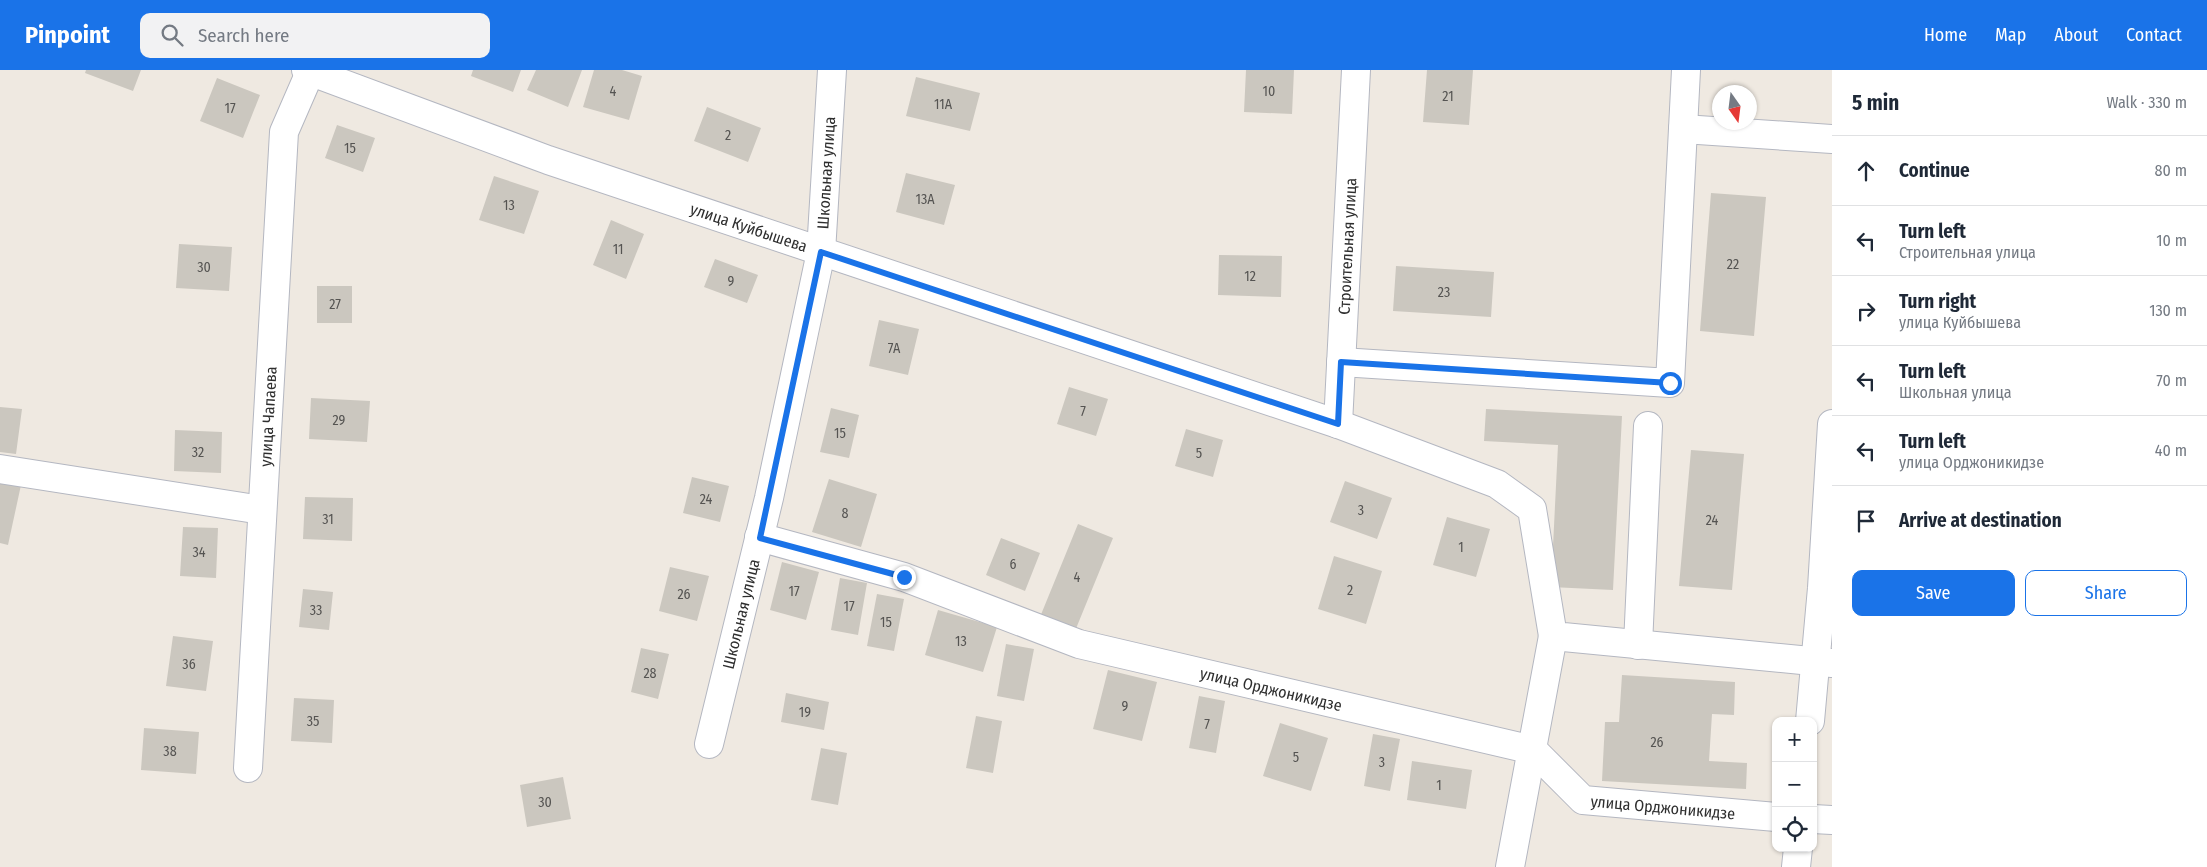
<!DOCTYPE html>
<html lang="en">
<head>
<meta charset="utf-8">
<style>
  body { margin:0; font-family:"Fira Sans Condensed",sans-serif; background:#f2f2f3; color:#1f2937 }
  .controls { position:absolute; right:15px; bottom:15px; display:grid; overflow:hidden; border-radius:10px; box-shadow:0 1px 4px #0004 }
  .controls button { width:45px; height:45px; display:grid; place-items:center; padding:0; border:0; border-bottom:1px solid #e0e1e3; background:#fff; color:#1f2937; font:25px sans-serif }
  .compass { position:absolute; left:1712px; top:15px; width:45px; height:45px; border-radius:50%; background:#fff; box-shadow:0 1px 4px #0004; rotate:166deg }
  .stop { position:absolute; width:15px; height:15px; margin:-11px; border:4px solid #1a73e8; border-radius:50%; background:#fff }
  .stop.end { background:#1a73e8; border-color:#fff; box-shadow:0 1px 5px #0008 }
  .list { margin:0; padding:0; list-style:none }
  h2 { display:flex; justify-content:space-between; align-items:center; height:65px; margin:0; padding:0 20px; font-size:21px }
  h2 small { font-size:16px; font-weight:400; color:#747a83 }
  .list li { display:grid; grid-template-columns:32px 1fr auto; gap:15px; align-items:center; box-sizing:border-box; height:70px; padding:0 20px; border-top:1px solid #e0e1e3 }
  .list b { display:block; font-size:19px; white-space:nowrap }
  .list p { margin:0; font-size:16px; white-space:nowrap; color:#747a83 }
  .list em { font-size:16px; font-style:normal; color:#747a83 }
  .actions { display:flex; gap:10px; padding:15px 20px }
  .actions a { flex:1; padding:11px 0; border:1px solid #1a73e8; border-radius:10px; text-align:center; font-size:18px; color:#1a73e8 }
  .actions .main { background:#1a73e8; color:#fff }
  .icon { flex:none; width:28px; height:28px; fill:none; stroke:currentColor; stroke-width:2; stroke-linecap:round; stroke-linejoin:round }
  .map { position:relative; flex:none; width:1832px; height:797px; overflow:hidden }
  header { display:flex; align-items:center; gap:30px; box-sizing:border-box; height:70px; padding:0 25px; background:#1a73e8; color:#fff }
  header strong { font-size:24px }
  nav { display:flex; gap:28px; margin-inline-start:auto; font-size:18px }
  .search { width:350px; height:45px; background:#f2f2f3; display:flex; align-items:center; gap:12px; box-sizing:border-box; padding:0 18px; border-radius:10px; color:#747a83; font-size:19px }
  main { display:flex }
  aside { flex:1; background:#fff }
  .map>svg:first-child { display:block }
  .building { fill:#cbc7bf }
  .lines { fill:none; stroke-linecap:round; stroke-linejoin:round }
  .minor-casing { stroke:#b4b7c1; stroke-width:30 }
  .minor { stroke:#fff; stroke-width:28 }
  .route { stroke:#1a73e8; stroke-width:6 }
  .labels { text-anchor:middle; stroke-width:4; stroke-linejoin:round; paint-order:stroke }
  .number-label { font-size:14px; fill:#555452 }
  .street-label { font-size:16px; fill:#2e2e2e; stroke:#fff }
</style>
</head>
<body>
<header>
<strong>Pinpoint</strong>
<div class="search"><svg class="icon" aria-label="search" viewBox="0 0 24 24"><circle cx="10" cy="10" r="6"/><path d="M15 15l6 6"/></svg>Search here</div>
<nav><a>Home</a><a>Map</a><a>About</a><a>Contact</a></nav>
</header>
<main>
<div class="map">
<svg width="1832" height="797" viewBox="0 0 1832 797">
  <rect width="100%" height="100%" fill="#efe9e1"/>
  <path class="building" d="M86 0H141L133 21 85 3Z
    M473 0H521L513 22 471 6Z
    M536 0H582L568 37 527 20Z
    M594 0H622L642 6 629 50 583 37Z
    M1246 0H1294L1292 44 1244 42Z
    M1427 0H1473L1469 55 1423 52Z
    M916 7 980 23 970 61 906 46Z
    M217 8 260 25 243 68 200 51Z
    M707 37 761 58 748 92 694 71Z
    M337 55 375 68 363 102 325 88Z
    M906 103 955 115 944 155 896 142Z
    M494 106 539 121 524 164 479 150Z
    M1711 123 1766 127 1754 266 1700 261Z
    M611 150 644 164 626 209 593 195Z
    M179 174 232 177 229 221 176 218Z
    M1219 185 1282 186 1281 227 1218 225Z
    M715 189 758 205 747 233 704 217Z
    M1396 196 1494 202 1491 247 1393 241Z
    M317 216H352V253H317Z
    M879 250 919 259 908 305 869 296Z
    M1069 317 1108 329 1096 366 1057 354Z
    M311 328 370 331 367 372 309 369Z
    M0 337 22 339 16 384 0 382Z
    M831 338 859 345 849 388 820 382Z
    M1486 339 1622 346 1613 520 1551 517 1558 375 1484 371Z
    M1186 359 1223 370 1213 407 1175 396Z
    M175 360 222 362 221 403 174 401Z
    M1691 380 1744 384 1732 520 1679 516Z
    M692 407 729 416 720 452 683 443Z
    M829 409 877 424 861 477 812 462Z
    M0 411 21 415 8 475 0 473Z
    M1345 411 1392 428 1377 469 1330 452Z
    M305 427 353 428 352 471 303 469Z
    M1447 447 1490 459 1476 507 1433 495Z
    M1078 454 1113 468 1075 561 1040 547Z
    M183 457 218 458 216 508 180 506Z
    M1001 468 1040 483 1025 521 986 505Z
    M1334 486 1382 501 1366 554 1318 539Z
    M782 492 819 502 806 550 770 540Z
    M670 497 709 506 697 551 659 541Z
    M840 508 867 513 858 565 831 560Z
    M303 519 333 522 329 560 299 557Z
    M877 524 904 529 894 581 867 576Z
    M938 540 997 557 983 602 925 585Z
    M173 566 213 571 206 621 166 616Z
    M1006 574 1034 579 1024 631 997 626Z
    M641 578 669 584 658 629 631 622Z
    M1108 600 1157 612 1142 671 1093 659Z
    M1622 605 1735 612 1734 645 1712 644 1709 691 1747 693 1746 719 1602 711 1605 652H1619Z
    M786 623 829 632 824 660 781 652Z
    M1199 626 1225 631 1216 683 1189 678Z
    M294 628 334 630 332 673 291 671Z
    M976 646 1002 651 993 703 966 698Z
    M1280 653 1328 668 1311 721 1263 706Z
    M144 658 199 662 196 704 141 700Z
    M1373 664 1400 669 1390 721 1364 716Z
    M821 678 847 683 838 735 811 730Z
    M1412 691 1472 700 1466 739 1407 730Z
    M563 707 571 749 527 757 520 715Z"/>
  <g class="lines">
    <defs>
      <g id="minor">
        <path id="s1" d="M306 0 548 90 1338 354 1497 414 1532 439 1553 566 1832 593"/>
        <path d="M1683 59 1832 69"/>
        <path d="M1341 292 1670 313 1686 0"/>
        <path id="s2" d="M1338 354 1356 0"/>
        <path d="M0 399 262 440"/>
        <path id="s3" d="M759 467 904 507 1079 574 1533 680 1583 730 1776 747"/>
        <path d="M1638 575 1648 356"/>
        <path d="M1810 651 1822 518 1832 354"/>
        <path id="s4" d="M709 674 769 428 821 182 832 0"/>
        <path id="s5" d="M248 698 284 62 311 0"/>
        <path d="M1813 749 1832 750"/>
        <path d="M1510 797 1553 566"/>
        <path d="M1796 797 1798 778"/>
      </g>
    </defs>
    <use href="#minor" class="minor-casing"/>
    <use href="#minor" class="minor"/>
  </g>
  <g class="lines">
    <path class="route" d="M904 507 760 468 821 182 1338 354 1341 292 1670 313"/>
  </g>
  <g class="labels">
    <g class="number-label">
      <text x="613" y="26">4</text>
      <text x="1269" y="26">10</text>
      <text x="1448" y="31">21</text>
      <text x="943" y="39">11А</text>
      <text x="230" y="43">17</text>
      <text x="728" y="70">2</text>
      <text x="350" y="83">15</text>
      <text x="925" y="134">13А</text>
      <text x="509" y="140">13</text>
      <text x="618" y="184">11</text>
      <text x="1733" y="199">22</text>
      <text x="204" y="202">30</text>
      <text x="1250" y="211">12</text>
      <text x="731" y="216">9</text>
      <text x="1444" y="227">23</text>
      <text x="335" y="239">27</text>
      <text x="894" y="283">7А</text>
      <text x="1083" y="346">7</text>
      <text x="339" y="355">29</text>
      <text x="840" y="368">15</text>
      <text x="198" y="387">32</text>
      <text x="1199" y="388">5</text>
      <text x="706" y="434">24</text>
      <text x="1361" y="445">3</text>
      <text x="845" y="448">8</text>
      <text x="328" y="454">31</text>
      <text x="1712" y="455">24</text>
      <text x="1461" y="482">1</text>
      <text x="199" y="487">34</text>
      <text x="1013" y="499">6</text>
      <text x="1077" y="512">4</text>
      <text x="1350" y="525">2</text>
      <text x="794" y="526">17</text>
      <text x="684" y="529">26</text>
      <text x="849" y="541">17</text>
      <text x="316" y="545">33</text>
      <text x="886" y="557">15</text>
      <text x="961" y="576">13</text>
      <text x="189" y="599">36</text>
      <text x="650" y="608">28</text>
      <text x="1125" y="641">9</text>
      <text x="805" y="647">19</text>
      <text x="313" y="656">35</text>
      <text x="1207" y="659">7</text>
      <text x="1657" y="677">26</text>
      <text x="170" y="686">38</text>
      <text x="1296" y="692">5</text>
      <text x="1382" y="697">3</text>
      <text x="1439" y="720">1</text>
      <text x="545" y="737">30</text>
    </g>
    <g class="street-label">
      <text dy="6" stroke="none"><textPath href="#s4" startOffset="584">Школьная улица</textPath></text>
      <text dy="6" stroke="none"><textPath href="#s1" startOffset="470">улица Куйбышева</textPath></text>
      <text dy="6" stroke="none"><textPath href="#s2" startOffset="178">Строительная улица</textPath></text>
      <text dy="6" stroke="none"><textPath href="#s5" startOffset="352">улица Чапаева</textPath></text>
      <text dy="6" stroke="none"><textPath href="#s4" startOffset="134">Школьная улица</textPath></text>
      <text dy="6" stroke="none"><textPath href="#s3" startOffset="535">улица Орджоникидзе</textPath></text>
      <text dy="6" stroke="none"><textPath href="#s3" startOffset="955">улица Орджоникидзе</textPath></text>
    </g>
  </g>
</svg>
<div class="controls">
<button>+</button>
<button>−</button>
<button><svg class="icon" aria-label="locate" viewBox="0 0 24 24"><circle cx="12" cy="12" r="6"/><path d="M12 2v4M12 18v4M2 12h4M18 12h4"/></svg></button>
</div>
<svg class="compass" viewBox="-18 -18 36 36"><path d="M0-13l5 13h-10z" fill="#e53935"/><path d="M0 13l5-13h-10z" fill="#747a83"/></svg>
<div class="stop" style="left:1670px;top:313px"></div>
<div class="stop end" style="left:904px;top:507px"></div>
</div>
<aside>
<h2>5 min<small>Walk · 330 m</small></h2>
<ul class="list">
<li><svg class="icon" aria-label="ahead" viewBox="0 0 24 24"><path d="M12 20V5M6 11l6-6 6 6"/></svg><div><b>Continue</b></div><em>80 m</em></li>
<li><svg class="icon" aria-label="left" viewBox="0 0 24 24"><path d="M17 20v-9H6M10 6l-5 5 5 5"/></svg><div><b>Turn left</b><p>Строительная улица</p></div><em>10 m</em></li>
<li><svg class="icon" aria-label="right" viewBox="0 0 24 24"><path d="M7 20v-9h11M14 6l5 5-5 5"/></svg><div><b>Turn right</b><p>улица Куйбышева</p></div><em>130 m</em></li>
<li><svg class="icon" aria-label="left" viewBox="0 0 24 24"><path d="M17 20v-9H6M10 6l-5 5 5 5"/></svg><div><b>Turn left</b><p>Школьная улица</p></div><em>70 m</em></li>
<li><svg class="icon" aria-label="left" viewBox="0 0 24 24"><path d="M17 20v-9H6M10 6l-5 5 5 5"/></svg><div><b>Turn left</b><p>улица Орджоникидзе</p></div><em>40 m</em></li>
<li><svg class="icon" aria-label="arrive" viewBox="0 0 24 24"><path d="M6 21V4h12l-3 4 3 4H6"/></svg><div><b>Arrive at destination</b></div></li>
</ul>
<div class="actions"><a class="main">Save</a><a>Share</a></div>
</aside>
</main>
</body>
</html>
